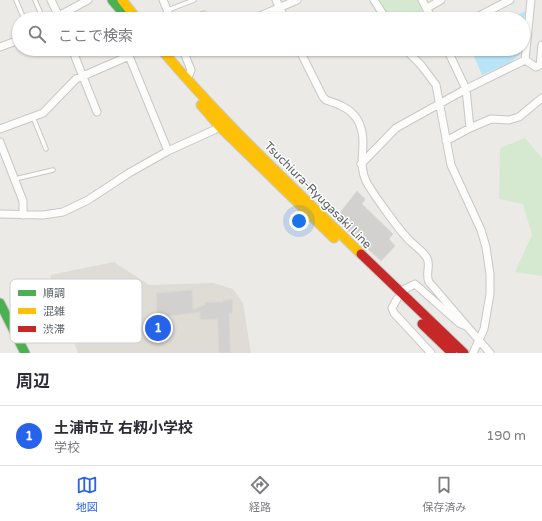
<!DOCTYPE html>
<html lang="ja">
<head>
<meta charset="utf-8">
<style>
  body { margin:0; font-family:"Varela Round","Noto Sans JP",sans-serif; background:#f7f7f7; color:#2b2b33 }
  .you { position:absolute; left:299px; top:221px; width:14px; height:14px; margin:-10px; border:3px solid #fff; border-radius:50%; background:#1a73e8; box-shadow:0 0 0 6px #1a73e833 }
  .badge { display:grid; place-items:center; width:26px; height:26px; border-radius:50%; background:#2563eb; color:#fff; font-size:13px; font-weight:700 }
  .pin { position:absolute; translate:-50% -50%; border:2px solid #fff; box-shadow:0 1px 4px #0006 }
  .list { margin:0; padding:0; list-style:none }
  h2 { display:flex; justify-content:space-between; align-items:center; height:52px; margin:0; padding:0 16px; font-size:17px }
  h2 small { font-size:13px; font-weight:400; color:#7c7c81 }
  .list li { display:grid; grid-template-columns:26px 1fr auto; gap:12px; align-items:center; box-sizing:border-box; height:60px; padding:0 16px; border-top:1px solid #e1e1e2 }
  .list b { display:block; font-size:15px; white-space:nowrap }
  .list p { margin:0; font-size:13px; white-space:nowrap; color:#7c7c81 }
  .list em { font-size:13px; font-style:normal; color:#7c7c81 }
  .icon { flex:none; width:22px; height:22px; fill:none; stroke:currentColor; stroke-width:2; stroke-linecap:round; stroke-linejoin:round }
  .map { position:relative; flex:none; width:542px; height:353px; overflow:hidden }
  .search { position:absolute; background:#fff; box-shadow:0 1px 3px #0004; left:12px; right:12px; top:12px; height:44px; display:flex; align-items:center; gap:10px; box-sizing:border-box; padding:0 14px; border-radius:22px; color:#7c7c81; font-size:15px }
  .sheet { height:112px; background:#fff }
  nav { display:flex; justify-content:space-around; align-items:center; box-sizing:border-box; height:56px; border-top:1px solid #e1e1e2; background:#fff; font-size:11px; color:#7c7c81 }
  nav a { display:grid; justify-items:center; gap:2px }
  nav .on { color:#2563eb }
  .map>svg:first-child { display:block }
  .education { fill:#dfdcd6 }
  .green { fill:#d5e9d0 }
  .water { fill:#b9e4f8 }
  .building { fill:#d3d1cf; stroke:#dcd9d5 }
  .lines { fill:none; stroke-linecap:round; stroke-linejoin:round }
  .lane-casing { stroke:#c7c7c7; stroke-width:5.5 }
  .street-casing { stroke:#c7c7c7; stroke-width:9 }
  .fast-casing { stroke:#c8c9c9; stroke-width:11 }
  .slow-casing { stroke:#c8c9c9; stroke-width:11 }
  .jam-casing { stroke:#c8c9c9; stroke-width:11 }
  .lane { stroke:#fcfcfb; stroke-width:3.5 }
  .street { stroke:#fcfcfb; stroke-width:7 }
  .fast { stroke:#4caf50; stroke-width:9 }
  .slow { stroke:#ffc107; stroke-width:9 }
  .jam { stroke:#c62828; stroke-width:9 }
  .labels { text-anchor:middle; stroke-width:3; stroke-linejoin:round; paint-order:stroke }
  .street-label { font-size:12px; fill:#5b6165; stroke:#fff }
  .key { fill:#fff; stroke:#ced0d1; stroke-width:1 }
  .key-label { font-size:11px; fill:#5b6165 }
</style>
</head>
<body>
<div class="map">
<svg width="542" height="353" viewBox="0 0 542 353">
  <rect width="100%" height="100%" fill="#eceae6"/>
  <path class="education" d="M114 262 149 285 213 283 233 289 243 303 251 353H78L50 275Z"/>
  <path class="green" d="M378 0H420L425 9 414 19H389Z
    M525 138 542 158V276L515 272 532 235 523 204 499 199 500 148Z"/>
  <path class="water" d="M525 11 523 29V19H510Z
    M471 49H521L520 54 509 63 482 75Z"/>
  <path class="building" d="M357 191 365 199 362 204 393 234 389 239 395 246 381 261 335 219Z
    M192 290 193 309 205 305 204 302H223V300L233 299V313H229L231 353H219L217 319 200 320V312L157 318 156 293Z"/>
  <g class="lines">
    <defs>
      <path id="lane" d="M16 0 24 19
        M35 0 43 19
        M168 10 194 0
        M191 19 204 13
        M33 117 46 149
        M15 179 53 170"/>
      <path id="street" d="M51 0 60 19
        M163 0 171 19
        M276 0 285 19
        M374 0 386 19
        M422 0 432 19
        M427 8 441 0
        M53 19 88 0
        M253 19 297 0
        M473 19 510 0
        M0 47 19 40
        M72 49 97 112
        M299 49 323 97 326 100C338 104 350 108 357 119 370 141 356 160 366 181 369 187 373 192 376 197 387 212 397 228 410 241 416 247 423 251 427 258 431 265 425 274 429 282L490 353
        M405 49 421 65 436 85 451 165 481 230 486 247 490 274V294L484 329 473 353
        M447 49 466 89 470 128
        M183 50 191 70 187 80
        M525 60 536 67 540 65 542 45
        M0 129 43 113 76 79 129 56 168 151
        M446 141 470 128 491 119 509 120 519 117 542 98
        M0 142 23 201V215
        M361 164 396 128 466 89 525 60 531 0
        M0 214 43 215 63 212 88 200 129 173 168 151 214 130 221 124
        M399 292 415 284 459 323 466 326
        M397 299 392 308 394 313 431 353"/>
      <path id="fast" d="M112 0 128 19
        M0 303 25 353"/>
      <path id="slow" d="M122 0 137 19
        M161 49C222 122 293 187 361 254
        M201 105 219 126 334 238"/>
      <path id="jam" d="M361 254 464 353
        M422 324 452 353"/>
    </defs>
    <use href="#lane" class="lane-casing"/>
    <use href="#street" class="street-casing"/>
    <use href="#fast" class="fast-casing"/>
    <use href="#slow" class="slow-casing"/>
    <use href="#jam" class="jam-casing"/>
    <use href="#lane" class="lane"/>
    <use href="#street" class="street"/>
    <use href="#fast" class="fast"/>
    <use href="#slow" class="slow"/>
    <use href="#jam" class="jam"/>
  </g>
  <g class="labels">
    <g class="street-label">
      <text transform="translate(318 195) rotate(45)" y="4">Tsuchiura-Ryugasaki Line</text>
    </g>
  </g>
  <rect x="10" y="279" width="132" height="64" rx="6" class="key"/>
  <rect x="18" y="290" width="18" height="6" fill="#4caf50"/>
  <rect x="18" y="308" width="18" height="6" fill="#ffc107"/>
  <rect x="18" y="326" width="18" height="6" fill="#c62828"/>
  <g class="key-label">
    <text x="43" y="297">順調</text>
    <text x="43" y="315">混雑</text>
    <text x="43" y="333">渋滞</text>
  </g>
</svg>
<div class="you"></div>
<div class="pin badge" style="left:158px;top:328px">1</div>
<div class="search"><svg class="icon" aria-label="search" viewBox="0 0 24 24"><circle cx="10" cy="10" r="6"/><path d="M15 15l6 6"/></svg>ここで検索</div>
</div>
<section class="sheet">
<h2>周辺<small></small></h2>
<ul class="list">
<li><span class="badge">1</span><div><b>土浦市立 右籾小学校</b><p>学校</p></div><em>190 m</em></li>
</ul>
</section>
<nav>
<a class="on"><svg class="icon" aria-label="map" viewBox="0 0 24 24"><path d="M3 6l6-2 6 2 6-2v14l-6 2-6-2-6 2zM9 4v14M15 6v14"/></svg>地図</a>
<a><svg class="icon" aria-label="directions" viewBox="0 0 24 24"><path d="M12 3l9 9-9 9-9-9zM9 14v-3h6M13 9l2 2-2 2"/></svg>経路</a>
<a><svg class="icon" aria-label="saved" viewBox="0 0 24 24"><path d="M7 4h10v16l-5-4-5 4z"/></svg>保存済み</a>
</nav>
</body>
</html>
